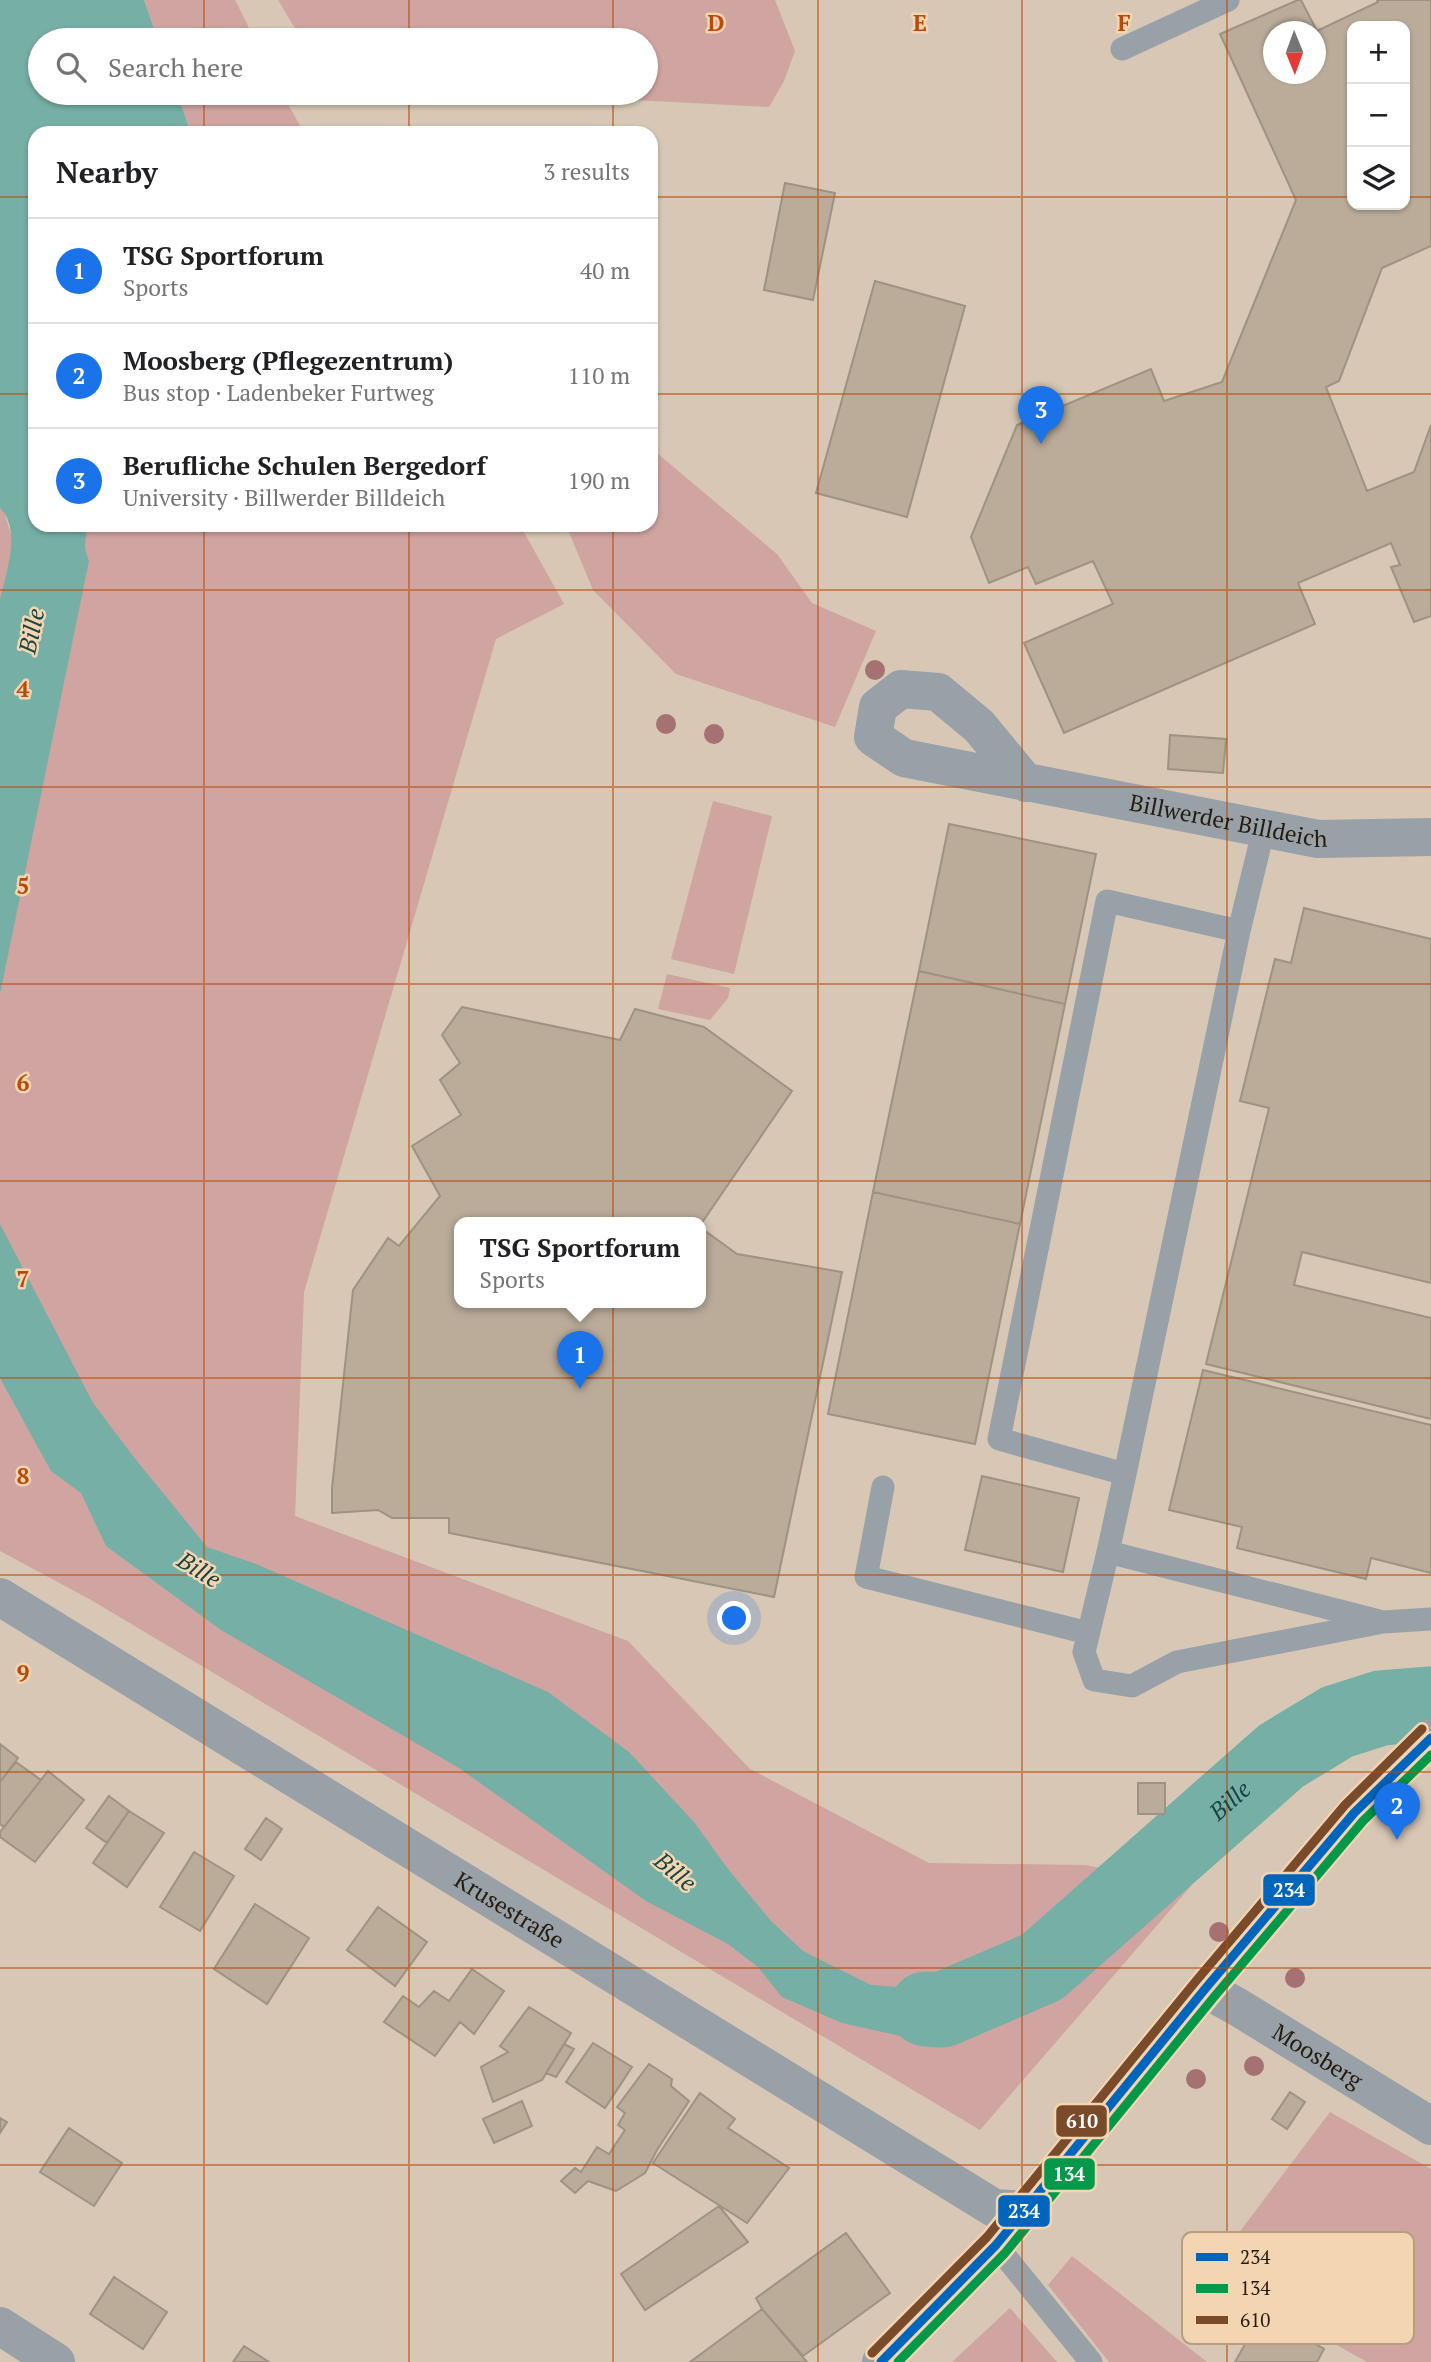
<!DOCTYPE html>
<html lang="en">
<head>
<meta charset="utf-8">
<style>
  body { margin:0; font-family:"PT Serif",serif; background:#f2f2f2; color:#202124 }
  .controls { position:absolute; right:21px; top:21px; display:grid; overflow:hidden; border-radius:14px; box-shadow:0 2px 5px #0004 }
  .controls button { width:63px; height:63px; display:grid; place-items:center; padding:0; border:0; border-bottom:2px solid #e0e0e0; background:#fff; color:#202124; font:35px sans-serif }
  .compass { position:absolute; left:1263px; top:21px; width:63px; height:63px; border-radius:50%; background:#fff; box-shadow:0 2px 5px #0004; rotate:179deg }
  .you { position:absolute; left:735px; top:1619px; width:24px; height:24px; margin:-18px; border:5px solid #fff; border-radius:50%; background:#1a73e8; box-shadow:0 0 0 10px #1a73e833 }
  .badge { display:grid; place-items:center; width:46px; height:46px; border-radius:50%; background:#1a73e8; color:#fff; font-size:23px; font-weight:700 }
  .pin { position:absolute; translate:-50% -58px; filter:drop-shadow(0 2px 4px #0008) }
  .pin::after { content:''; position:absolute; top:37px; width:24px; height:21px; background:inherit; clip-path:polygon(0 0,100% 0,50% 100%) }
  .popup { position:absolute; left:454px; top:1217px; width:252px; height:91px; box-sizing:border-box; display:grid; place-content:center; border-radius:14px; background:#fff; filter:drop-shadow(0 2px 5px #0005); font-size:23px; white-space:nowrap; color:#757577 }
  .popup b { font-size:26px; color:#202124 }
  .popup::after { content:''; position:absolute; left:50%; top:100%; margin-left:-14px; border:14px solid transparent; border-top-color:#fff }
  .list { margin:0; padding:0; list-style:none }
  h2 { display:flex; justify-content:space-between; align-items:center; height:91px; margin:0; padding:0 28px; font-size:30px }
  h2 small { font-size:23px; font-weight:400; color:#757577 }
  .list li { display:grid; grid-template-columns:46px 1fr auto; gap:21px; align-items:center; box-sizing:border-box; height:105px; padding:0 28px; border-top:2px solid #e0e0e0 }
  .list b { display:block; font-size:26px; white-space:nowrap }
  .list p { margin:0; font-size:23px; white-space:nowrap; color:#757577 }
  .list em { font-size:23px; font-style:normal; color:#757577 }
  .icon { flex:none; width:38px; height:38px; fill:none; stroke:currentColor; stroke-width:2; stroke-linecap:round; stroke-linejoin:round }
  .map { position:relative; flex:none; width:1431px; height:2362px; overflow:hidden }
  .search { position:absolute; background:#fff; box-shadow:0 2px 5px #0004; left:28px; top:28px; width:630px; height:77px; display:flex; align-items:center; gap:18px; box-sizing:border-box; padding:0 24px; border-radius:38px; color:#757577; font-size:26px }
  .panel { position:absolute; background:#fff; box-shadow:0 2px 5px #0004; left:28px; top:126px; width:630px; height:406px; border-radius:21px }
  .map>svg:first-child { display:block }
  .green { fill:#d0a4a0 }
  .water { fill:#76afa6 }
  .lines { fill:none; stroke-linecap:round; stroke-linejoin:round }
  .river { stroke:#76afa6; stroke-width:75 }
  .building { fill:#bbac9a; stroke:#9e9283; stroke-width:2; fill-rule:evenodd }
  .service { stroke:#98a0a8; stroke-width:23 }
  .minor { stroke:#98a0a8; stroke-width:38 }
  .tertiary { stroke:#98a0a8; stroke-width:38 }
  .bus-1-casing { stroke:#f3d5b2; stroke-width:14 }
  .bus-2-casing { stroke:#f3d5b2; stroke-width:14 }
  .bus-3-casing { stroke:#f3d5b2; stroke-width:14 }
  .bus-1 { stroke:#0065bd; stroke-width:9 }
  .bus-2 { stroke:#04984a; stroke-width:9 }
  .bus-3 { stroke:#7a4b2a; stroke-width:9 }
  .tree { fill:#a67172 }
  .grid { fill:none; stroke:#b84a0c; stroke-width:2; stroke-opacity:0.55 }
  .labels { text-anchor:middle; stroke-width:5; stroke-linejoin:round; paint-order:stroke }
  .street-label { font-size:23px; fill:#261c0e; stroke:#f3d5b2 }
  .water-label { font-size:24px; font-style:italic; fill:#1b4442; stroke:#f3d5b2 }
  .key { fill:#f3d5b2; stroke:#b69e81; stroke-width:2 }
  .key-label { font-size:19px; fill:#261c0e }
  .grid-label { font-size:23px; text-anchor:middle; font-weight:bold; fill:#b84a0c; stroke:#f3d5b2; stroke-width:5; stroke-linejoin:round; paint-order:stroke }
  .line-badge { stroke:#f3d5b2; stroke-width:2.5 }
  .badge-label { font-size:19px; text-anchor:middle; font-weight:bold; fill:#fff }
</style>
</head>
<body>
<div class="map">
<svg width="1431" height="2362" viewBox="0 0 1431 2362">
  <rect width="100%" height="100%" fill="#d7c7b4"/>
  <path class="green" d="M144 0H235L255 40H158Z
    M278 0H775L795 51 784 81 769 107 496 93H646V40H302Z
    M177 93H282L304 133H191Z
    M651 448 777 554 812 603 876 631 835 727 676 674 593 590 566 525H651Z
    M0 508 4 512 13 541 85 549 87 525H520L564 604 496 639 304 1292 295 1516 628 1641 750 1769 929 1863 1085 1865 1191 1886 980 2130 91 1600 0 1551Z
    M713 801 772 816 734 974 671 959Z
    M667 974 730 988 728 998 710 1020 658 1009Z
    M1330 2112 1431 2169V2362H1367L1260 2302 1222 2331 1205 2305 1241 2230Z
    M1072 2256 1207 2362H1109L1048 2285Z
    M1010 2308 1057 2362H952Z"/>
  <path class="water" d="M0 0H144L158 40H40V93H177L191 133H35V525H87L85 549 89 561 0 994V599C6 573 22 530 0 508Z
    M0 1224 93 1403 133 1456 207 1547 256 1564 548 1692 629 1752 694 1822 728 1869 771 1921 803 1951 871 1985 924 1989 1017 1958 1027 2001 978 2024 905 2037 842 2023 782 1997 758 1967 728 1944 646 1901 459 1768 221 1630 106 1546 81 1493 51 1471 0 1378Z"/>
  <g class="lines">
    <path class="river" id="s1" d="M926 2009 942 2010 1042 1967 1281 1756 1337 1722 1381 1708 1431 1704"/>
  </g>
  <path class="building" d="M1298 0H1301L1317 31 1378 2 1377 0H1431V246L1382 268 1339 381 1326 387 1367 491 1414 472 1431 425V616L1414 622 1391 567 1400 565 1391 543 1298 583 1315 624 1064 733 1024 643 1113 604 1093 561 1036 584 1028 567 989 583 971 537 1017 425 1151 369 1164 401 1222 382 1296 200 1220 34ZM1352 26H1405V205H1352ZM1274 32H1316V74H1274Z
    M785 183 835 193 813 300 764 290Z
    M875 281 965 306 907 517 816 493Z
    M1170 735 1226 739 1223 773 1168 769Z
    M949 824 1096 854 1065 1004 919 971Z
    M1304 908 1431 939V1283L1302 1252 1294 1285 1431 1318V1419L1206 1364 1269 1108 1240 1101 1275 959 1291 963Z
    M919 971 1065 1004 1020 1224 873 1192Z
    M462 1007 620 1040 635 1009 704 1027 792 1091 701 1224 459 1223V1303H701V1228L737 1254 842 1272 774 1597 449 1533V1518H392L378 1510 332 1513V1488L353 1290 388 1238 399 1246 440 1196 412 1146 461 1115 440 1080 460 1063 442 1035Z
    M873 1192 1020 1224 975 1444 828 1414Z
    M1203 1370 1431 1425V1573L1371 1558 1366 1579 1237 1548 1242 1527 1169 1510Z
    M982 1476 1079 1498 1063 1572 965 1550Z
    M0 1744 18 1758 0 1782Z
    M16 1762 41 1780 4 1827 0 1824V1782Z
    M48 1771 84 1800 35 1862 0 1837V1832Z
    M1138 1783H1165V1814H1138Z
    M109 1796 129 1811 107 1843 86 1828Z
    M129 1811 164 1833 127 1887 93 1863Z
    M266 1818 282 1829 261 1860 245 1849Z
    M194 1852 234 1876 200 1931 160 1907Z
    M255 1904 309 1938 267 2004 214 1969Z
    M378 1907 427 1942 395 1986 347 1950Z
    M472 1969 504 1991 474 2034 460 2022 435 2056 384 2022 403 1996 419 2007 434 1991 449 2001Z
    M529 2007 571 2033 542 2080 493 2102 481 2067 508 2052 500 2046Z
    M593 2043 632 2067 605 2108 566 2082Z
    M564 2044 574 2049 556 2077 546 2073Z
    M649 2064 672 2079 671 2086 689 2101 657 2150 645 2173 616 2191 588 2181 575 2193 561 2181 575 2168 581 2172 597 2147 609 2154 625 2130 618 2125 625 2113 617 2107Z
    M1290 2092 1305 2102 1287 2129 1272 2119Z
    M700 2093 735 2119 728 2128 789 2168 747 2223 653 2163Z
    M522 2101 532 2126 494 2143 483 2119Z
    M0 2118 7 2122 0 2133Z
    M69 2128 122 2163 94 2206 40 2172Z
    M719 2206 748 2242 645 2310 621 2274Z
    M846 2233 890 2293 803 2356 762 2309 756 2298Z
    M114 2277 167 2312 143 2349 90 2314Z
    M762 2309 807 2362H690Z
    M1262 2314 1324 2349 1317 2362H1235Z
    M244 2346 269 2362H233Z"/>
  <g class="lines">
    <path class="service" d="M1122 49 1228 0
      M1239 931 1264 828
      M883 1487 866 1577 1088 1633
      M1108 1552 1125 1474 1239 931 1107 901 999 1439 1125 1474
      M1383 1622 1108 1552 1084 1652 1094 1680 1132 1686 1177 1662 1383 1622 1431 1619
      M996 2245 1091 2362"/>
    <g class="minor">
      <path id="s2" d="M1026 783 979 726 938 692 901 689 878 707 873 737 904 758 1318 839 1431 837"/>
      <path id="s3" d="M0 1597 994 2208 1024 2210"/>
      <path id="s4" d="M1205 1989 1236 2006 1431 2126"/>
      <path d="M0 2326 56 2362"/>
    </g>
    <path class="tertiary" d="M881 2362 996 2245 1205 1989 1354 1813 1431 1738"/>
    <defs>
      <path id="bus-1" d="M881 2362 996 2245 1205 1989 1354 1813 1431 1738"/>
      <path id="bus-2" d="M898 2362 1005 2253 1214 1997 1363 1821 1431 1755"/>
      <path id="bus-3" d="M872 2353 987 2237 1196 1981 1345 1805 1422 1729"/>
    </defs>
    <use href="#bus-1" class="bus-1-casing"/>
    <use href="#bus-2" class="bus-2-casing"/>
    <use href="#bus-3" class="bus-3-casing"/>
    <use href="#bus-1" class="bus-1"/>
    <use href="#bus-2" class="bus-2"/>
    <use href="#bus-3" class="bus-3"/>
  </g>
  <g class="tree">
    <circle cx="875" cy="670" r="10"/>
    <circle cx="666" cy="724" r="10"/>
    <circle cx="714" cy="734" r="10"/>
    <circle cx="1219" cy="1932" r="10"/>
    <circle cx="1295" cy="1978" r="10"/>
    <circle cx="1254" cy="2066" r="10"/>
    <circle cx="1196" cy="2079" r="10"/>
  </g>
  <path class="grid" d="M204 0V40M409 0V40M613 0V40M818 0V2362M1022 0V2362M1227 0V2362M204 93V133M409 93V133M613 93V133M0 197H35M651 197H1352M1405 197H1431M0 394H35M651 394H1431M204 525V2362M409 525V2362M613 525V2362M0 590H1431M0 787H1431M0 984H1431M0 1181H1431M0 1378H1431M0 1575H1431M0 1772H1431M0 1968H1431M0 2165H1431"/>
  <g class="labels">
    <g class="street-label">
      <text dy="8" stroke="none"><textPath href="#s2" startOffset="592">Billwerder Billdeich</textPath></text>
      <text dy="8" stroke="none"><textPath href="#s3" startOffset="598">Krusestraße</textPath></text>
      <text dy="8" stroke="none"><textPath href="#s4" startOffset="131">Moosberg</textPath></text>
    </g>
    <g class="water-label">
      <text transform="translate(32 631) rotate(-78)" y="8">Bille</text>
      <text transform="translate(199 1570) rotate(32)" y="8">Bille</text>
      <text dy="8" stroke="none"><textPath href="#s1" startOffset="376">Bille</textPath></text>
      <text transform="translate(675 1872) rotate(40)" y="8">Bille</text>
    </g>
  </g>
  <rect x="1182" y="2232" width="232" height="112" rx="10" class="key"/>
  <rect x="1196" y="2253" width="32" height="8" fill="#0065bd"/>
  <rect x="1196" y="2284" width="32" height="9" fill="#04984a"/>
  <rect x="1196" y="2316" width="32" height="8" fill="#7a4b2a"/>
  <g class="key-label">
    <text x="1240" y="2264">234</text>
    <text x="1240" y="2295">134</text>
    <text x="1240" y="2327">610</text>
  </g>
  <g class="grid-label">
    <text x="716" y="31">D</text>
    <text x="920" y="31">E</text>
    <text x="1124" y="31">F</text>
    <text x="23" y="697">4</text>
    <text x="23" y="894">5</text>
    <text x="23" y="1091">6</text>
    <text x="23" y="1287">7</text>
    <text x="23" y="1484">8</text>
    <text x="23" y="1681">9</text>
  </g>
  <g class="line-badge">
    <rect x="1262" y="1873" width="54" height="34" rx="7" fill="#0065bd"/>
    <rect x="1055" y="2104" width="53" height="34" rx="7" fill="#7a4b2a"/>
    <rect x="1043" y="2157" width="53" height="34" rx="7" fill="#04984a"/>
    <rect x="997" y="2194" width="54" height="34" rx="7" fill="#0065bd"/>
  </g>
  <g class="badge-label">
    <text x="1289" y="1897">234</text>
    <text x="1082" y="2128">610</text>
    <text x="1069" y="2181">134</text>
    <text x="1024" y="2218">234</text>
  </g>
</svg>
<div class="controls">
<button>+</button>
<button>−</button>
<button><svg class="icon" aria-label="layers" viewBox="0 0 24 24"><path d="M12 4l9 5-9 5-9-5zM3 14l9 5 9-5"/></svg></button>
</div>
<svg class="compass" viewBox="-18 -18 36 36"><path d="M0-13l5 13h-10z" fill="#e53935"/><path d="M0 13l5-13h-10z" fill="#757577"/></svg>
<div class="you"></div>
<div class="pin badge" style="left:580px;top:1389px">1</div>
<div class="popup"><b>TSG Sportforum</b>Sports</div>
<div class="pin badge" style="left:1397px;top:1840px">2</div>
<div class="pin badge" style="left:1041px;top:444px">3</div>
<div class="search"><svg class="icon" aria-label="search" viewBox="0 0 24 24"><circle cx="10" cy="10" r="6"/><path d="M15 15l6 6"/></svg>Search here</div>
<section class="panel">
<h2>Nearby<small>3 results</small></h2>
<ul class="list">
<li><span class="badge">1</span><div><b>TSG Sportforum</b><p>Sports</p></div><em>40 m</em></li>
<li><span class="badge">2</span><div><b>Moosberg (Pflegezentrum)</b><p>Bus stop · Ladenbeker Furtweg</p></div><em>110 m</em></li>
<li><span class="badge">3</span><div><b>Berufliche Schulen Bergedorf</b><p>University · Billwerder Billdeich</p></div><em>190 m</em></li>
</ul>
</section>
</div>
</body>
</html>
